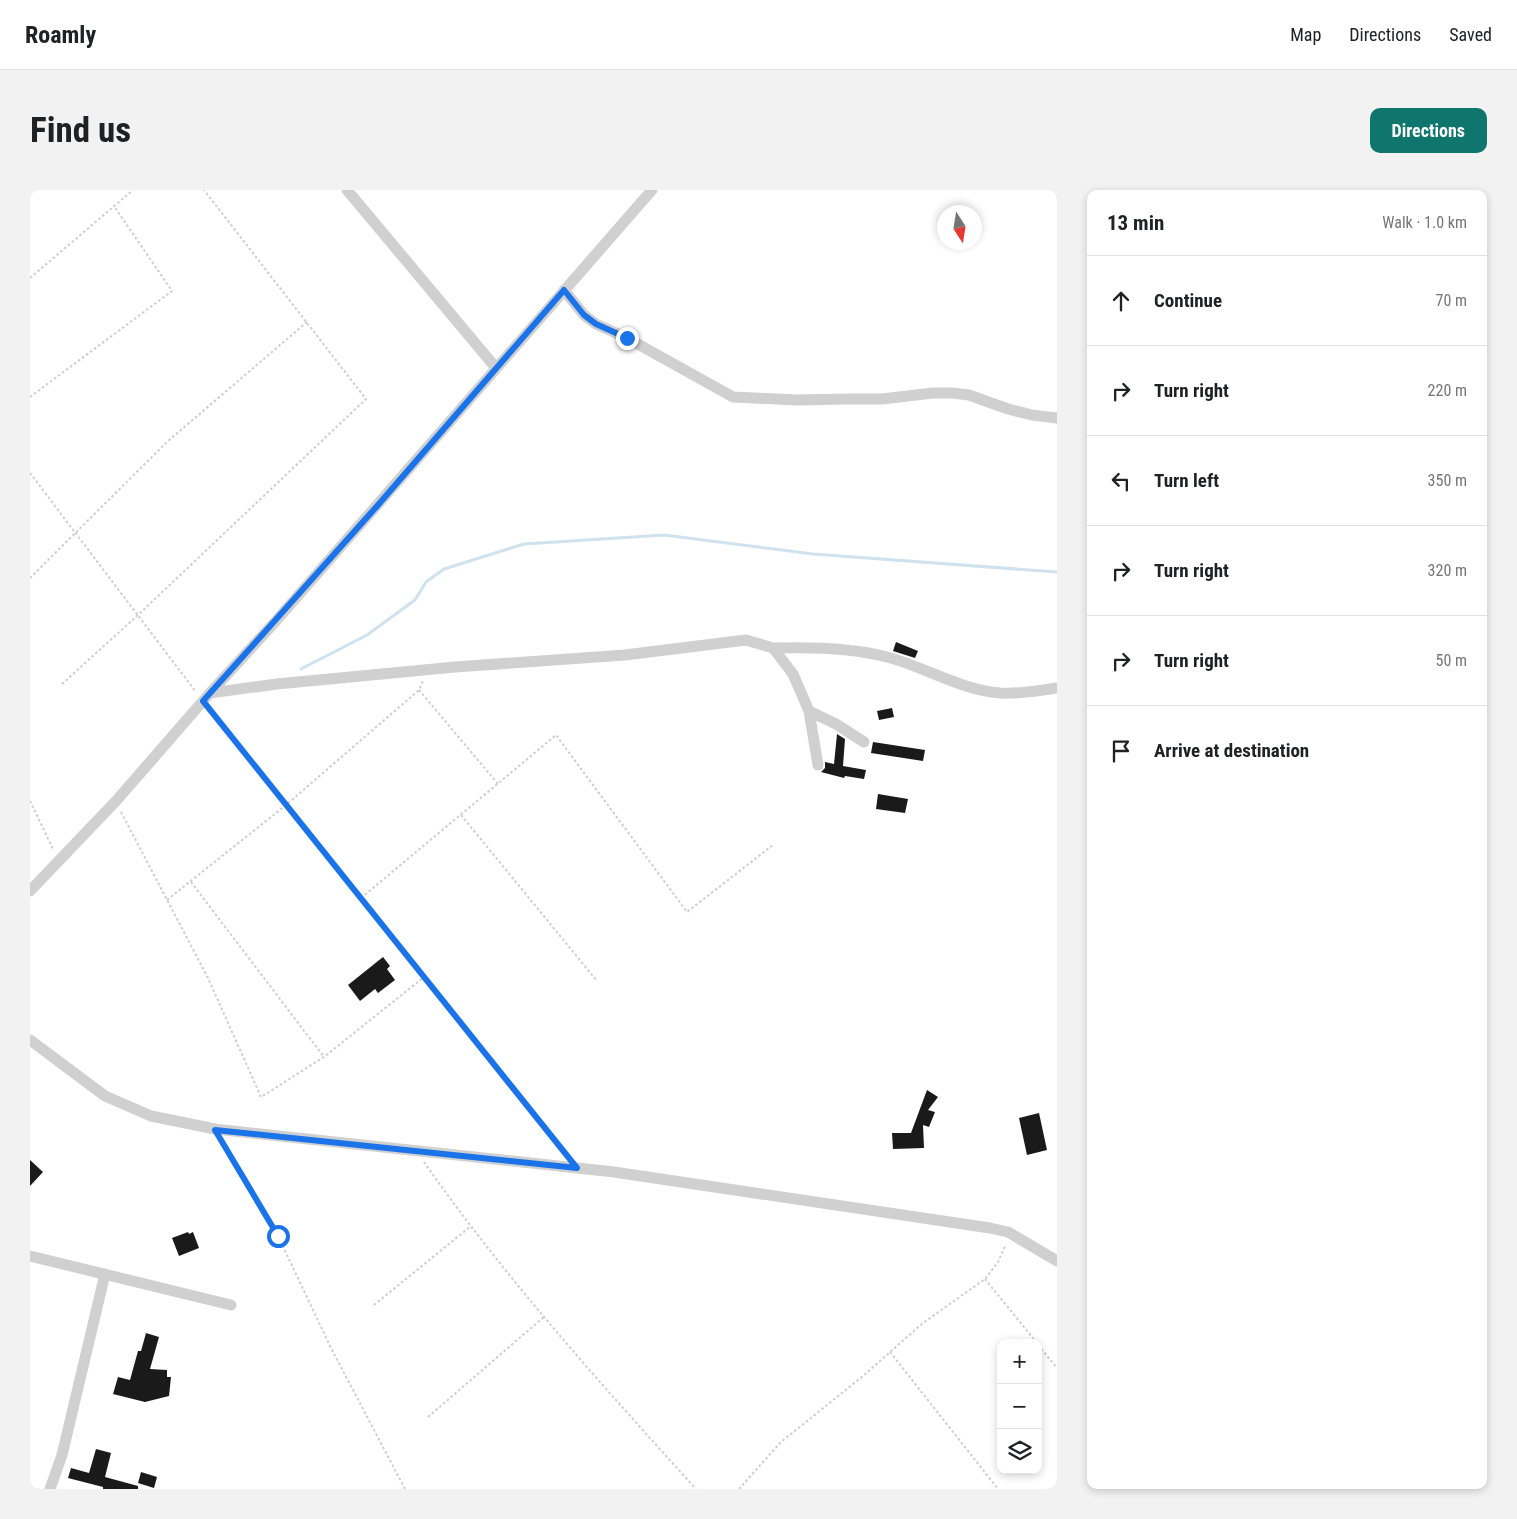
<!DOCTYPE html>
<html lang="en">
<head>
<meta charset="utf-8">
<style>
  body { margin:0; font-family:"Roboto Condensed",sans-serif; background:#f2f2f2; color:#202124 }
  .controls { position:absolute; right:15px; bottom:15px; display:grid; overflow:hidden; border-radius:10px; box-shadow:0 2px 8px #0003 }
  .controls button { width:45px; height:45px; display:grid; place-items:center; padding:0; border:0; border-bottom:1px solid #e0e0e0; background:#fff; color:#202124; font:25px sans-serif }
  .compass { position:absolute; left:907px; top:15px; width:45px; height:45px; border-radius:50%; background:#fff; box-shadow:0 2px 8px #0003; rotate:168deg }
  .stop { position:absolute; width:15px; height:15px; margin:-11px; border:4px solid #1a73e8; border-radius:50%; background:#fff }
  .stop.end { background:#1a73e8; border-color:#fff; box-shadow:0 1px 5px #0008 }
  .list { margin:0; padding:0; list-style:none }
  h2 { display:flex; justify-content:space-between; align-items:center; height:65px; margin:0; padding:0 20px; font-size:21px }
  h2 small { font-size:16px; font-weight:400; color:#757577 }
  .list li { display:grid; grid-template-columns:32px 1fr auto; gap:15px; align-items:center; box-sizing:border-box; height:90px; padding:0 20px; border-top:1px solid #e0e0e0 }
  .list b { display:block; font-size:19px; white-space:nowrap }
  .list em { font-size:16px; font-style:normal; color:#757577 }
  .icon { flex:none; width:28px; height:28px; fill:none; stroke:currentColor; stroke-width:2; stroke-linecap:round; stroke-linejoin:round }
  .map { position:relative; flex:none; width:1027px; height:1299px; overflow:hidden; border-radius:10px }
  header { display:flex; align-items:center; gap:30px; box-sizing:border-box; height:70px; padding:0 25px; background:#fff; border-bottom:1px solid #e0e0e0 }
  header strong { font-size:24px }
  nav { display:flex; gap:28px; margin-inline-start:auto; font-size:18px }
  .intro { display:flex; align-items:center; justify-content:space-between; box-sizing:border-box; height:120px; padding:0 30px }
  h1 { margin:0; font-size:35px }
  .button { padding:12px 22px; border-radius:10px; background:#0f766e; color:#fff; font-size:18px; font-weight:700 }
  main { display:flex; gap:30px; padding:0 30px }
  aside { flex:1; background:#fff; border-radius:10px; box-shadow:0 2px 8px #0003 }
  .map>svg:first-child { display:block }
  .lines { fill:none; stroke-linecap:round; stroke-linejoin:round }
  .stream { stroke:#cfe2ee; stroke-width:3 }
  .building { fill:#1a1a1a }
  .path { stroke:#cdcdcd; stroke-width:2; stroke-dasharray:2.5 2.5; stroke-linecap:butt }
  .minor { stroke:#d0d0d0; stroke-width:11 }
  .route { stroke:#1a73e8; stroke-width:6 }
</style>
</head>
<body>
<header>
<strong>Roamly</strong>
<nav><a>Map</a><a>Directions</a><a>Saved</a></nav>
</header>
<div class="intro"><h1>Find us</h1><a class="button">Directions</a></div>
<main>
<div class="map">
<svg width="1027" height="1299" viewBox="0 0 1027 1299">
  <rect width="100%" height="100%" fill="#fff"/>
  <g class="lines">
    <path class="stream" d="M271 479 337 445 385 410 396 392 414 379 494 354 634 345 783 364 1027 382"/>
  </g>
  <path class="building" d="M866 452 888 461 885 468 863 461Z
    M862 518 864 527 849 530 847 521Z
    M807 544 815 549 813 576 836 580 834 589 815 586 814 588 791 582 795 578V572L804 574Z
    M843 552 895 560 893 571 841 563Z
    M848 604 878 609 875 623 846 619Z
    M353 767 360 776 357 779 365 790 348 803 345 799 330 811 318 795Z
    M897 900 908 907 898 920 905 922 899 937 893 935 894 958 863 959 862 943H881Z
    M1009 923 1017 960 997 965 989 928Z
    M0 970 13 982 0 996Z
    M158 1042 159 1044 163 1042 169 1058 149 1066 142 1048Z
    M116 1143 129 1147 120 1179 137 1180V1187H141L139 1206 115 1212 83 1204 88 1187 100 1190 108 1161H111Z
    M66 1259 81 1263 75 1287 108 1296V1299H73V1297L38 1288 41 1278 59 1283Z
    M111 1282 127 1287 124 1298 108 1293Z"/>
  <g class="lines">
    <path class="path" d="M0 88 103 0
      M0 207 142 101 84 16
      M0 283 166 502
      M0 388 138 251 277 132
      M32 494 108 425 336 209 174 0
      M389 500 468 594
      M180 520 536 965
      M0 611 24 661
      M91 622 178 788 231 907 294 867 394 787
      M431 625 567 791
      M161 692 294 867
      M331 708 526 545 657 722 743 655
      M137 710 256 615 389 500 393 491
      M192 952 248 1046 301 1158 375 1299
      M394 972C475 1088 571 1194 666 1299
      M955 1089 1007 1153
      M344 1115 441 1036
      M1008 1155 1027 1178
      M860 1162 968 1299
      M398 1227 515 1126
      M709 1299 751 1252 833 1186 893 1133 955 1089 968 1072 976 1054"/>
    <path class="minor" d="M317 0 466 178
      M534 100 554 125 566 134 597 148 703 207 767 210 817 209H852L903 203H922L939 205 978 219 1002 225 1027 228
      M743 458C778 457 824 458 857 467 895 477 931 500 970 503 989 504 1009 501 1027 498
      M180 503 247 494 425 477 595 465 716 450 743 458 763 484 779 521 788 575
      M779 521 806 534 834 552
      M0 701 86 611 180 503 245 432 622 0
      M0 850 75 906 121 926 185 939 584 982 960 1038 978 1042 1027 1071
      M0 1066 201 1115
      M20 1299 32 1265 75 1084"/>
  </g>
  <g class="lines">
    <path class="route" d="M248 1046 185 940 547 978 173 511 348 315 534 100 554 125 566 134 597 148"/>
  </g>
</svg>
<div class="controls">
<button>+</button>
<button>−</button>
<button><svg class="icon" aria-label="layers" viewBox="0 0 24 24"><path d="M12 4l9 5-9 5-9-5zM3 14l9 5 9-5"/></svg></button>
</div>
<svg class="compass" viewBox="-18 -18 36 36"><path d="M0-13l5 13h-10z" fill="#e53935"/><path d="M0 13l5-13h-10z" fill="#757577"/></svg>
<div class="stop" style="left:248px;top:1046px"></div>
<div class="stop end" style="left:597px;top:148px"></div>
</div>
<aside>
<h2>13 min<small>Walk · 1.0 km</small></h2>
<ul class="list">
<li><svg class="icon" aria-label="ahead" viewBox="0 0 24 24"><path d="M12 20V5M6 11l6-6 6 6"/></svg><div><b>Continue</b></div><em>70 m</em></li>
<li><svg class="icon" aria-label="right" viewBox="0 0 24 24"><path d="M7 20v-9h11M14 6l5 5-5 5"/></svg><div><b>Turn right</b></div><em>220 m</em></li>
<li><svg class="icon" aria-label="left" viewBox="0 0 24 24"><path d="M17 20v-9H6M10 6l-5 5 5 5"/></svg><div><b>Turn left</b></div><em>350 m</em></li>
<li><svg class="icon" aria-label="right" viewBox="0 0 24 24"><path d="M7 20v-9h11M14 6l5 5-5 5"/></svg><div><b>Turn right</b></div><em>320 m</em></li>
<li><svg class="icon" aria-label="right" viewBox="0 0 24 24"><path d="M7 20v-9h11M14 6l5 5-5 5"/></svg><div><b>Turn right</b></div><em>50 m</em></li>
<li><svg class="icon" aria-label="arrive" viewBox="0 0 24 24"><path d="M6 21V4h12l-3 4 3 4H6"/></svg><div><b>Arrive at destination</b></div></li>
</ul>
</aside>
</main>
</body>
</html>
